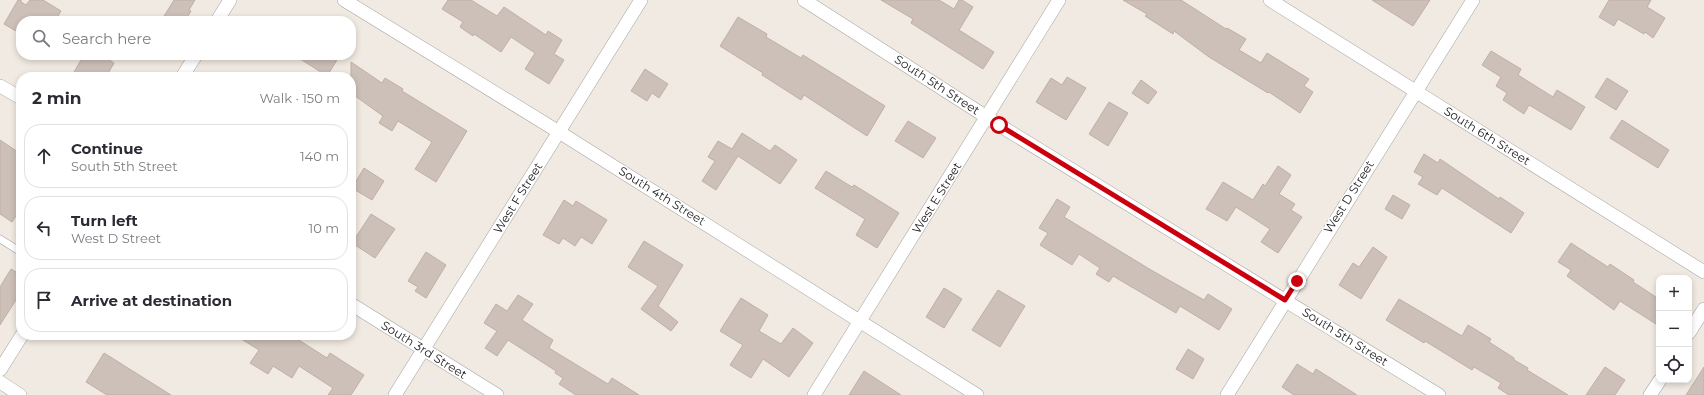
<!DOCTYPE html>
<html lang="en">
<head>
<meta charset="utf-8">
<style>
  body { margin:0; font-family:Montserrat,sans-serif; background:#f7f7f7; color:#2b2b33 }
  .controls { position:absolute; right:12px; bottom:12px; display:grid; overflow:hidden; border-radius:8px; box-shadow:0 2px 6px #0003 }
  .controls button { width:36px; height:36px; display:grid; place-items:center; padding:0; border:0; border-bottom:1px solid #e1e1e2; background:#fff; color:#2b2b33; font:20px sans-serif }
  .stop { position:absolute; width:12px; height:12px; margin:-9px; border:3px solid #cb000f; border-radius:50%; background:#fff }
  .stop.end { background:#cb000f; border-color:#fff; box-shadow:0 1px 4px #0008 }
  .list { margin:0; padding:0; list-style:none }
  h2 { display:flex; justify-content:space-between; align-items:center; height:52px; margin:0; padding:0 16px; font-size:17px }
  h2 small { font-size:13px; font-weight:400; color:#7c7c81 }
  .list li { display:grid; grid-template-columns:26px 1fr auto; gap:12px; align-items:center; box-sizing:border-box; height:64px; margin:0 8px 8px; padding:0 8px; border:1px solid #e1e1e2; border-radius:16px }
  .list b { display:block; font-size:15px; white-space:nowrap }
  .list p { margin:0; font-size:13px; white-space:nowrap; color:#7c7c81 }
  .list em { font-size:13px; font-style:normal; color:#7c7c81 }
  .icon { flex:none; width:22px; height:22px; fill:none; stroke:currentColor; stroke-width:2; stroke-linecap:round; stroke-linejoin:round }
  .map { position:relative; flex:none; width:1704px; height:395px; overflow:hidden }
  .search { position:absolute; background:#fff; box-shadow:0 2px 6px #0003; left:16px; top:16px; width:340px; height:44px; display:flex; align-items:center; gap:10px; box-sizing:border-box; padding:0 14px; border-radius:16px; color:#7c7c81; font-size:15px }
  .panel { position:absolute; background:#fff; box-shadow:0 2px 6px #0003; left:16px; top:72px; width:340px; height:268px; border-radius:16px }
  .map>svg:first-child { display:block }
  .building { fill:#ccc0b8; stroke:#c2afa3 }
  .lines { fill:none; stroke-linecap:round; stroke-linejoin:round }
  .service-casing { stroke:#a4a4a4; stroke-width:8 }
  .minor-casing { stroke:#a4a4a4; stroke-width:14 }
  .service { stroke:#fff; stroke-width:7 }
  .minor { stroke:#fff; stroke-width:13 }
  .route { stroke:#cb000f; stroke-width:5 }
  .labels { text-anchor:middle; stroke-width:3; stroke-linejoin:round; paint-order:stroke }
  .street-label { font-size:12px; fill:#1d1d1d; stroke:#fff }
</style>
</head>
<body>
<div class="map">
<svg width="1704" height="395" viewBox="0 0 1704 395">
  <rect width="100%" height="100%" fill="#f0eae2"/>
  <path class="building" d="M18 0H21V2L26 5 30 0H43L61 11 55 21H21V34L4 24Z
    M174 0H195L189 10 191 11 185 21H161Z
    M448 0H471L497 16 504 7 546 35 548 31 562 40 554 54 564 60 549 84 525 69 535 53 511 37 501 52 474 34 473 36 460 27 463 22 442 9Z
    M881 0H939L954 9 959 0H962L973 7 959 30 994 52 983 69 911 23 913 19Z
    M1123 0H1181L1226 29 1227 28 1246 39 1239 50 1261 63 1267 53 1309 79 1304 86 1313 92 1300 113 1269 92 1268 93 1209 57 1174 31 1173 34 1145 16 1147 14Z
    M1372 0H1430L1413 26Z
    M1609 0H1651L1647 7 1665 18 1653 38 1645 32 1644 34 1618 19 1614 26 1599 17Z
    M738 17 767 34 766 37 801 58 803 55 885 106 867 136 804 95 801 100 762 75 763 73 720 46Z
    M1491 51 1521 69 1518 75 1553 97 1557 90 1585 107 1571 130 1529 105 1524 114 1503 100 1507 93 1496 86 1501 77 1482 65Z
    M84 55H112L109 60 114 63 106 77H71Z
    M294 55H340L327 76Z
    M351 62 382 83 385 78 403 89 402 91 467 131 436 182 415 169 432 142 398 121 392 131 379 123 383 116 351 93Z
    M645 69 668 84 659 98 652 93 647 101 631 91Z
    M1067 77 1086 88 1066 120 1036 102 1051 78 1062 85Z
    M1607 78 1628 91 1616 110 1595 97Z
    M1141 80 1157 92 1148 104 1132 93Z
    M1109 102 1128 113 1108 146 1089 134Z
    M1622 120 1669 150 1658 168 1610 138Z
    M908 121 936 138 923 158 895 141Z
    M742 133 770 151 775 145 797 160 780 184 738 156 716 190 702 181 715 161 708 157 718 141 732 149Z
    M0 140 21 154V208L12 222 0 214Z
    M1424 154 1438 163 1440 159 1499 199 1500 197 1524 213 1511 233 1442 188 1437 195 1418 184 1423 177 1414 172Z
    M1278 166 1291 175 1279 194 1295 204 1291 210 1302 217 1278 253 1261 242 1270 229 1236 207 1227 221 1206 209 1223 182 1253 200 1263 184 1265 186Z
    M364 168 384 181 372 200 352 188Z
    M826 171 852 187 854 185 899 213 877 248 856 235 865 219 815 188Z
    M1393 195 1410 205 1402 219 1385 209Z
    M1057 199 1070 207 1064 217 1151 270 1204 300 1208 294 1232 309 1219 330 1180 306 1176 313 1113 276 1109 282 1096 274 1100 268 1079 254 1072 265 1040 245 1048 233 1039 228Z
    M564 200 573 206 576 201 607 220 592 244 581 237 575 246 563 238 559 244 543 235Z
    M371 214 395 229 375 258 352 243Z
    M644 241 683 265 658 306 678 322 671 331 641 309 658 286 628 267Z
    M1571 243 1608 267 1610 264 1634 280 1633 282 1659 299V326L1620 301 1614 310 1567 276 1571 270 1558 262Z
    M1373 247 1387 257 1361 299 1339 285 1353 263 1359 267Z
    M426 252 446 265 426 298 415 291 418 287 408 281Z
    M11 269 21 275V292L0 325V287Z
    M944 288 962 299 944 328 926 317Z
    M998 290 1025 306 1000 347 972 330Z
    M518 295 533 304 522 320 553 340 549 348 608 384 612 378 639 395H576L559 384 563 378 555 373 556 371 508 340 497 356 485 348 497 331 484 323 496 304 507 311Z
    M741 298 768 315 759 331 781 344 793 328 813 343 789 377 763 359 751 378 730 365 743 345 720 331Z
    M1399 299 1462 336 1468 325 1491 339 1489 342 1514 358V360L1528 368 1527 370 1568 395H1509L1498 388 1501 383 1474 367 1472 370 1425 341 1424 343 1386 320Z
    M235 335H291L327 358 330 353 364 375 351 395H328L333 388 299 366 292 378 273 366 268 374 250 363 259 350Z
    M1188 349 1204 359 1193 379 1176 369Z
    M104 353 171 395H107L86 382Z
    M1297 364 1313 374 1316 369 1357 395H1294L1282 387Z
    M1605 367 1625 380 1615 395H1586Z
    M1704 367V395H1686Z
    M864 371 901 395H849Z"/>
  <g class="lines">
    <defs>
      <path id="service" d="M0 239 21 252"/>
      <path id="minor" d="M344 0 559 132 977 395
        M804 0 999 125 1439 395
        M1270 0 1704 272
        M217 21 230 0
        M182 77 196 55
        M0 86 21 98
        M351 304 497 395
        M1689 333 1704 309
        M0 370 22 335
        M0 382 20 395
        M395 395 641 0
        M814 395 1059 0
        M1227 395 1473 0
        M1650 395 1660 380"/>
    </defs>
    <use href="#service" class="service-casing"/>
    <use href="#minor" class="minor-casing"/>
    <use href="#service" class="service"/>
    <use href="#minor" class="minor"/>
  </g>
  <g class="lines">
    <path class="route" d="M999 125 1285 300 1297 281"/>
  </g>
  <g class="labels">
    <g class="street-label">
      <text transform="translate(937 85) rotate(33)" y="4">South 5th Street</text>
      <text transform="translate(1487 136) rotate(32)" y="4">South 6th Street</text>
      <text transform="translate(662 196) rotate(32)" y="4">South 4th Street</text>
      <text transform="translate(1349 197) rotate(-58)" y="4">West D Street</text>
      <text transform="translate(518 198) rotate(-58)" y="4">West F Street</text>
      <text transform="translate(937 198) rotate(-58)" y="4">West E Street</text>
      <text transform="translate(1345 337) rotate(32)" y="4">South 5th Street</text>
      <text transform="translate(424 350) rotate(32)" y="4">South 3rd Street</text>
    </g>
  </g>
</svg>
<div class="controls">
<button>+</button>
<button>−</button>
<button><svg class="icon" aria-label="locate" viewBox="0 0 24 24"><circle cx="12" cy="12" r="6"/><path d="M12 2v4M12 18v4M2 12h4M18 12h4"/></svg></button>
</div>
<div class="stop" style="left:999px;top:125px"></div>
<div class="stop end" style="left:1297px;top:281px"></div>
<div class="search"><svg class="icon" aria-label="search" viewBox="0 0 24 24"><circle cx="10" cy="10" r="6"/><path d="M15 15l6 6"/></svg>Search here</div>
<section class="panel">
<h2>2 min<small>Walk · 150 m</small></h2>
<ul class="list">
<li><svg class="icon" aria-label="ahead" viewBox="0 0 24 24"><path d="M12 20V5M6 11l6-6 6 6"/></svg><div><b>Continue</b><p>South 5th Street</p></div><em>140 m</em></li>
<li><svg class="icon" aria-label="left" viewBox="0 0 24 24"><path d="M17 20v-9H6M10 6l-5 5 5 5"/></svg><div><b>Turn left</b><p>West D Street</p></div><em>10 m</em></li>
<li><svg class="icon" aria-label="arrive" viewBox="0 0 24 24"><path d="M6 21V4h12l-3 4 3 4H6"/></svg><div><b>Arrive at destination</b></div></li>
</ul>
</section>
</div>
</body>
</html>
